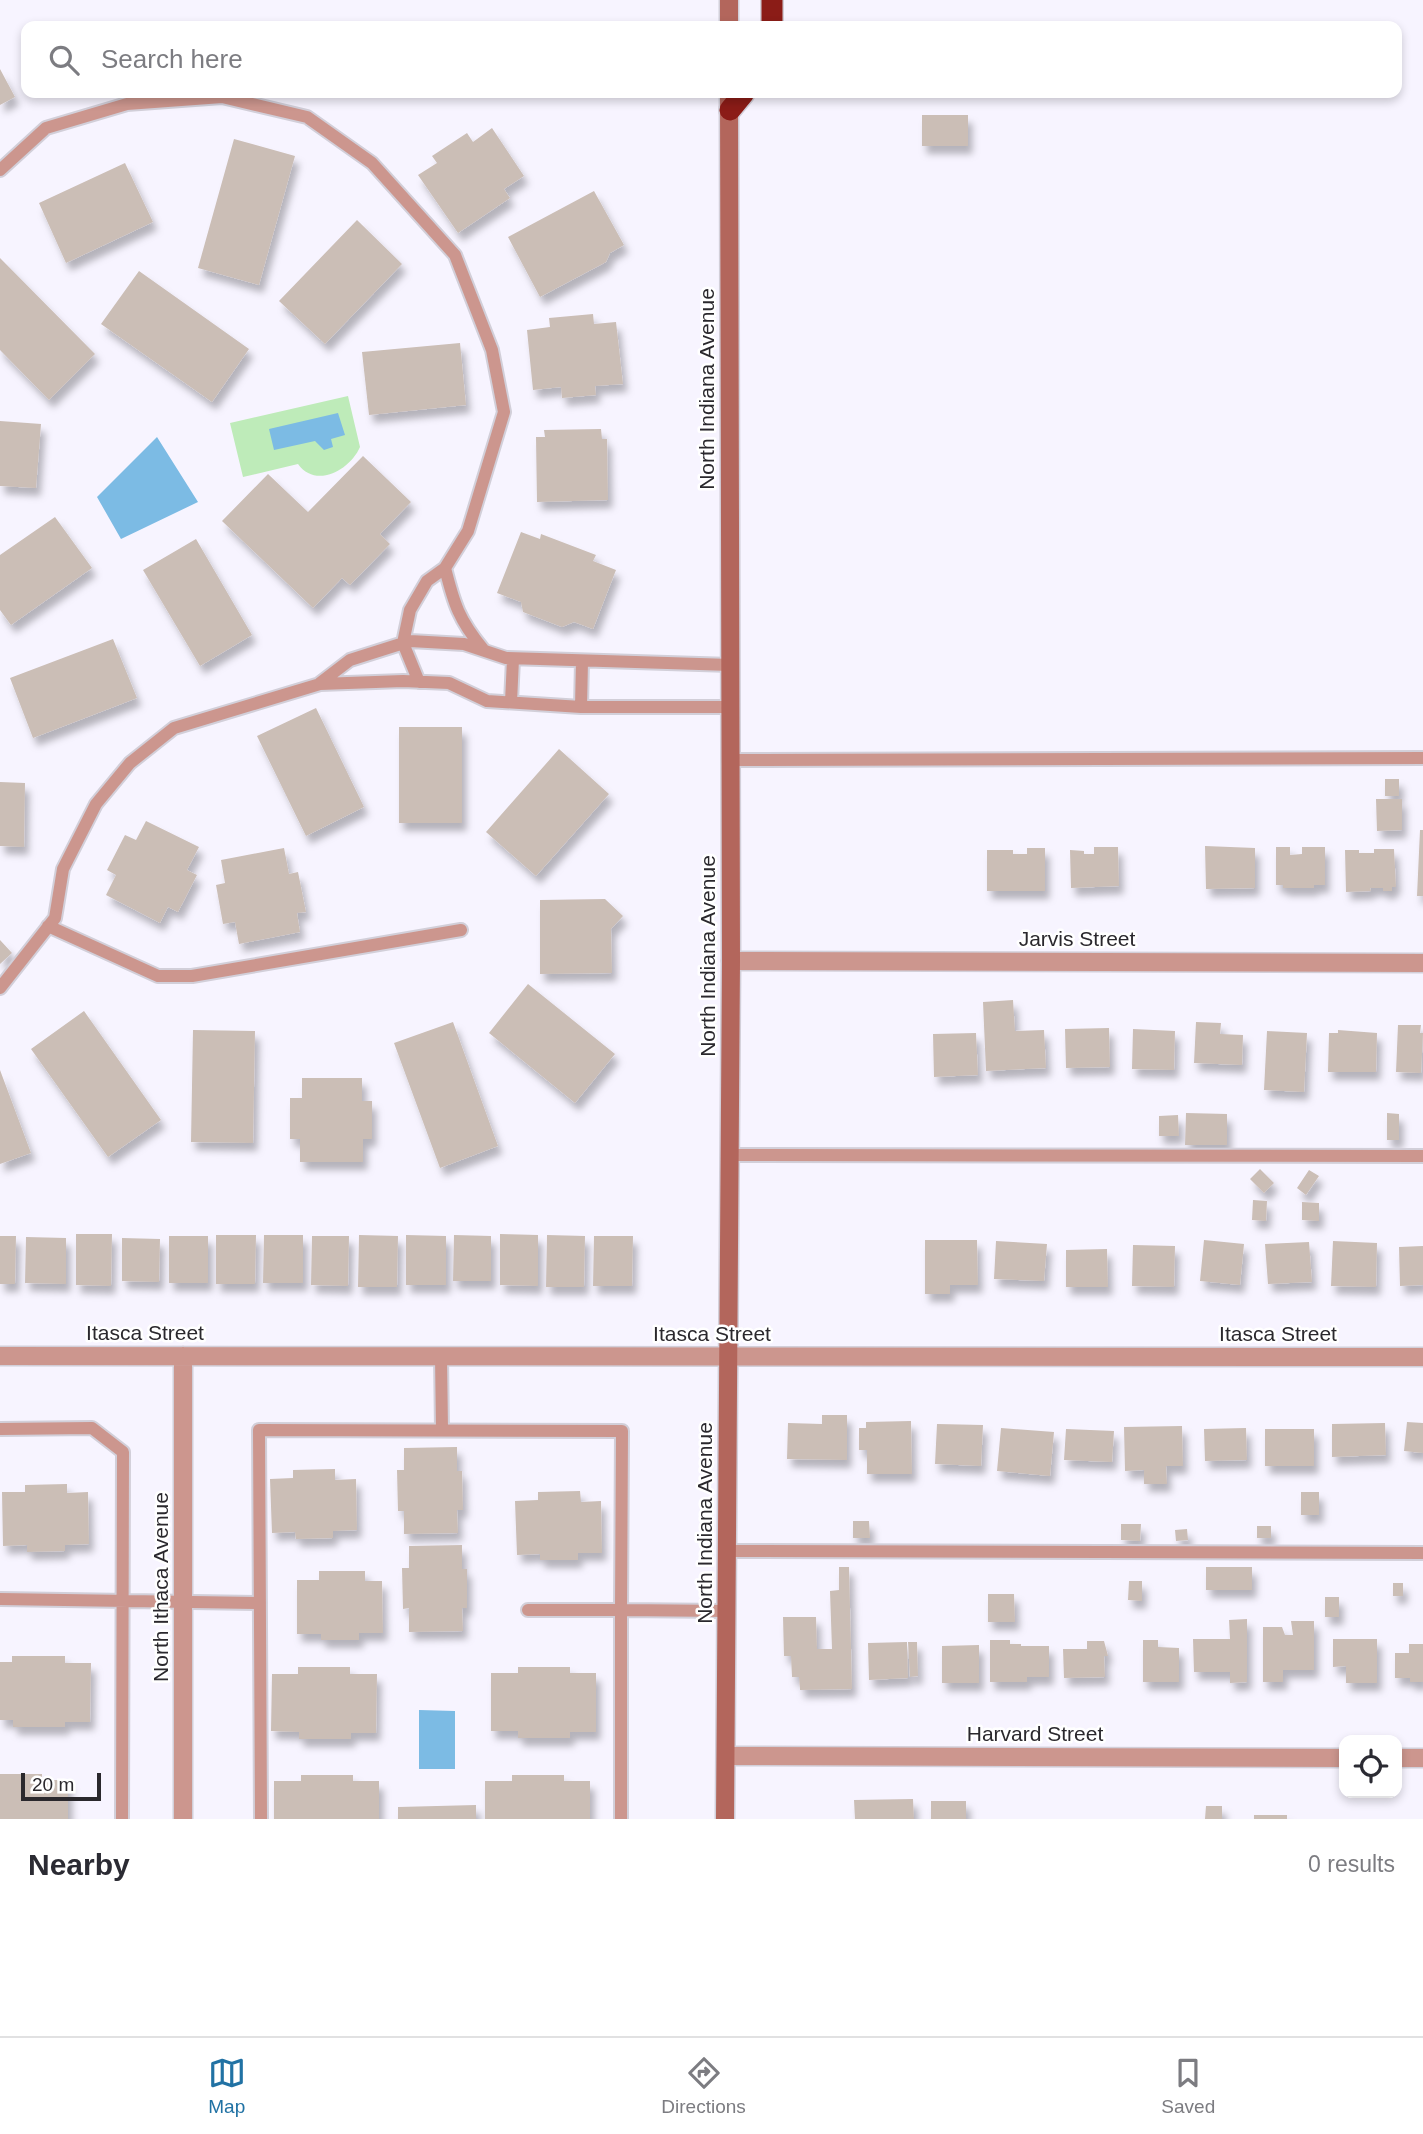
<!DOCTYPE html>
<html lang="en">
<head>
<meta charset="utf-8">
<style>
  body { margin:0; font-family:Arial,sans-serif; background:#f2f2f3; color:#2b2b33 }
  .controls { position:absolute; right:21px; bottom:21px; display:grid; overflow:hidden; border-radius:14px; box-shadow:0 4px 10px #0003 }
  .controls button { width:63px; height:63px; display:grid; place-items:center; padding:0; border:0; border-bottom:2px solid #e1e1e2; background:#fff; color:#2b2b33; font:35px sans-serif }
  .scale { position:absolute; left:21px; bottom:18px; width:80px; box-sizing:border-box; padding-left:7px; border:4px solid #2a282d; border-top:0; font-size:19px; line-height:24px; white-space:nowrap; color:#2a282d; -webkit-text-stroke:5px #fff; paint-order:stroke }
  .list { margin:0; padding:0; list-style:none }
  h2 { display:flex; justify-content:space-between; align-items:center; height:91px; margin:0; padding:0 28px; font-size:30px }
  h2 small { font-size:23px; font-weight:400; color:#7c7c81 }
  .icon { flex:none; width:38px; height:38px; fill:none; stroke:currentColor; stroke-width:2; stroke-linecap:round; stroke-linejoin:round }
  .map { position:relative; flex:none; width:1423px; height:1819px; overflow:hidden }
  .search { position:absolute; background:#fff; box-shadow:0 4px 10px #0003; left:21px; right:21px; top:21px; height:77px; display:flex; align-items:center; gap:18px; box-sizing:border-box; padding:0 24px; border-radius:14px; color:#7c7c81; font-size:26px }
  .sheet { height:217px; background:#fff }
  nav { display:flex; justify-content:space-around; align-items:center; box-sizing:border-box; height:98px; border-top:2px solid #e1e1e2; background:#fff; font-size:19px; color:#7c7c81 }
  nav a { display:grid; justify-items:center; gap:4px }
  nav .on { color:#2172a4 }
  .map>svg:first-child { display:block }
  .green { fill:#beebb9 }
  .water { fill:#7cbbe4 }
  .building { fill:#cbbeb6; filter:url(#shadow) }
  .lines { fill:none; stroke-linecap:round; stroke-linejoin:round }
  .lane-casing { stroke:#d2cfd9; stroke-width:16 }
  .street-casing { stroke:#d2cfd9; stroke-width:21 }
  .secondary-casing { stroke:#d2cfd9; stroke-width:21 }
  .highway-casing { stroke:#d2cfd9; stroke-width:24 }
  .lane { stroke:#cc968e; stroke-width:12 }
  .street { stroke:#cc968e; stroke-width:18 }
  .secondary { stroke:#b3665c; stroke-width:18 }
  .highway { stroke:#8b1c17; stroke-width:21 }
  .labels { text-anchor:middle; stroke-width:5; stroke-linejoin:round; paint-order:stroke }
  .street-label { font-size:21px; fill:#2a282d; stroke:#fff }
</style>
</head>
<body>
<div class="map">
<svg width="1423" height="1819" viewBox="0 0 1423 1819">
  <defs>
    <filter id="shadow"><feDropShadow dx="4.5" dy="8" stdDeviation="3.5" flood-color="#0004"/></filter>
  </defs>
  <rect width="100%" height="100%" fill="#f7f4ff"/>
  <path class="green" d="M348 396 360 447C350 470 316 489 298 464L243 477 230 423Z"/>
  <path class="water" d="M338 413 345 435 331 439 333 447 324 450 315 441 274 450 269 429Z
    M157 437 198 502 121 539 97 497Z
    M419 1710 455 1711V1769H419Z"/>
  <path class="building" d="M0 69 15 97 0 105Z
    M922 115H968V146H922Z
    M492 128 524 176 504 189 510 198 458 233 418 175 437 163 432 156 467 133 473 142Z
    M234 139 295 156 259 285 198 268Z
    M125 163 153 222 66 263 39 203Z
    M594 191 624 245 610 253 606 262 540 297 508 237Z
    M357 220 402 264 325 344 279 301Z
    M0 258 95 354 49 400 0 350Z
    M139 271 249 349 212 402 101 324Z
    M593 314 594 324 616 322 623 384 595 386 596 395 562 398 561 387 533 390 527 330 550 327 549 318Z
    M460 343 466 405 369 415 362 352Z
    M0 421 41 424 36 488 0 486Z
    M601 429 602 439H607L608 500 537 502 536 437H545L544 430Z
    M363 456 411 502 380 534 390 544 350 585 342 578 313 608 222 521 268 474 308 512Z
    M55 517 92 568 11 625 0 610V555Z
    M521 532 540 539 541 534 596 555 593 561 616 570 593 629 574 622 562 627 523 612 521 602 497 593Z
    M196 539 252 635 200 666 143 570Z
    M113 639 137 698 33 738 10 678Z
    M316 708 364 807 306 836 257 736Z
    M399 727H462V823H399Z
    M559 749 609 794 536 876 486 832Z
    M1385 779H1399V796H1385Z
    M0 782 25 783 24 847 0 846Z
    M1376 799H1402V830L1377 831Z
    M146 821 199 847 187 870 197 875 178 912 168 907 160 923 106 895 116 875 107 870 125 835 136 840Z
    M1420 830H1423V896H1417Z
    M1205 846 1255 848V888L1206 889Z
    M1094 847H1118L1119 886 1071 888 1070 850 1084 851V854H1094Z
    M1276 847H1290V855L1302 854V847H1325V885H1314V888H1283V885H1276Z
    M284 848 289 874 298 872 306 912 297 913 300 932 239 944 235 922 223 924 216 885 225 883 221 860Z
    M1027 848H1045V891H987V850H1013V854H1027Z
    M1374 849H1394L1396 887H1392V891H1383V888H1370L1371 891 1346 892 1345 850H1359V853H1374Z
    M605 899 623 916 611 929 612 973 540 974V900Z
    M0 940 12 953 0 964Z
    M528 984 615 1054 575 1103 489 1033Z
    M1013 1000 1015 1031 1044 1030 1046 1068 986 1071 983 1002Z
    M84 1011 161 1120 108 1157 31 1049Z
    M453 1022 498 1146 440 1168 394 1043Z
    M1196 1022 1221 1023 1220 1034 1243 1035 1242 1065 1194 1063Z
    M1398 1025H1421L1420 1033H1423L1421 1073 1396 1072Z
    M1109 1028 1110 1067 1066 1068 1065 1029Z
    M1133 1029 1175 1031 1174 1070 1132 1069Z
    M193 1030 255 1031 253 1143 191 1142Z
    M1338 1030 1377 1033 1376 1072H1328L1329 1033H1338Z
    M1267 1031 1307 1033 1304 1092 1264 1090Z
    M976 1033 978 1075 934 1077 933 1034Z
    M0 1070 31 1153 0 1164Z
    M302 1078H362V1101H372V1139H363V1162H300V1139H290V1098H302Z
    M1186 1113 1227 1114V1145H1185Z
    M1387 1113 1399 1114V1140H1387Z
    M1178 1115 1179 1136H1159V1116Z
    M1260 1169 1274 1183 1264 1193 1250 1179Z
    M1309 1170 1319 1176 1306 1195 1297 1188Z
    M1253 1200 1267 1201 1266 1221 1252 1220Z
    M1302 1202 1319 1203V1221L1302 1220Z
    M76 1234H112L111 1286 76 1285Z
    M500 1234 538 1235V1286L500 1285Z
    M216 1235H256L255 1284H216Z
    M264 1235H303V1283H263Z
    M359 1235 398 1236 397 1287H358Z
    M406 1235 446 1236V1285H406Z
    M454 1235 491 1236V1281H453Z
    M547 1235 585 1236 584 1287H546Z
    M0 1236H16L15 1284H0Z
    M169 1236H208V1283H169Z
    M312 1236H349L348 1286 311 1285Z
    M594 1236H633L632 1286H593Z
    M26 1237 66 1238V1284L25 1283Z
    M122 1238 160 1239 159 1282 122 1281Z
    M925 1240H977L978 1285H950V1294H925Z
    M1204 1240 1244 1244 1240 1285 1200 1281Z
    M996 1241 1047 1244 1044 1281 994 1279Z
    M1333 1241 1377 1243 1376 1287 1331 1286Z
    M1309 1242 1312 1282 1268 1284 1265 1244Z
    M1133 1245 1175 1246 1174 1287 1132 1286Z
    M1423 1246V1285L1400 1286 1399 1247Z
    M1107 1249 1108 1287H1066V1250Z
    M822 1415H847V1460L787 1459 788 1423 822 1424Z
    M911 1421 912 1474H867V1450H859V1428H866V1422Z
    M1407 1422 1423 1423V1453L1404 1451Z
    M1385 1423 1386 1455 1332 1457V1424Z
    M937 1424 983 1425 981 1466 935 1464Z
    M1182 1426 1183 1466H1166L1167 1484H1144V1470L1125 1471 1124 1427Z
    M1001 1428 1054 1432 1050 1476 997 1471Z
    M1246 1428 1247 1460 1205 1461 1204 1429Z
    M1066 1429 1114 1431 1112 1462 1064 1460Z
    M1265 1429H1314V1466H1265Z
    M457 1447V1471H462L463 1510H457L458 1533 404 1534V1511H398L397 1470H404V1448Z
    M335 1469V1480L356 1479 357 1530 333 1531V1538L296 1539 295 1532 272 1533 270 1479 293 1478V1470Z
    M67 1484V1493L88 1492 89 1544 65 1545V1551L27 1552V1545L3 1546 2 1492H25V1485Z
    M580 1491 581 1502 601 1501 602 1553H578V1560H540V1554L517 1555 515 1501 538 1500V1492Z
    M1301 1492H1319V1515H1301Z
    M853 1521H869L870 1538H853Z
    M1121 1524H1141L1140 1541 1121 1540Z
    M1257 1526H1271V1538H1257Z
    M1187 1529 1188 1540 1176 1541 1175 1530Z
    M462 1545V1569H467V1608H462L463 1631 409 1632V1608L403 1609 402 1568H409V1546Z
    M839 1567H849L852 1689 800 1690 799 1677H792L791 1656H784L783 1617H816L817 1649H832L830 1591 839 1590Z
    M1206 1567H1252V1590H1206Z
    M319 1571H365V1581H382L383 1633H359V1640H321V1634H297V1580H319Z
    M1129 1581H1142V1601L1128 1600Z
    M1393 1583H1403V1596H1393Z
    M988 1594H1014L1015 1622H988Z
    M1325 1597H1339V1617H1325Z
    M1247 1619V1682L1230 1683V1672H1194L1193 1639H1230L1229 1620Z
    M1291 1621H1314V1670H1283V1682H1263V1627H1282L1285 1635H1293Z
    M1333 1639H1377V1683H1346V1666L1333 1667Z
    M990 1640H1010V1644H1021V1646H1049V1677H1027V1682H990Z
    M1143 1640H1158V1647L1179 1648V1682H1143Z
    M1087 1641H1104L1108 1656H1104L1105 1677 1064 1678 1063 1649H1087Z
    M907 1642 908 1678 869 1680 868 1643Z
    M908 1642H917L918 1676 910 1677Z
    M1409 1644H1423V1682H1410V1678H1395V1653H1409Z
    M979 1645V1683H942V1646Z
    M12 1656H65V1663H91L90 1722H65V1727H13V1720H0V1662H12Z
    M298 1667H350V1674H377L376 1733H351V1739H299V1732L271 1731 272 1674H298Z
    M518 1667H570V1673H596V1732H570V1738H518V1731H491V1673H518Z
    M0 1774H42V1780H68V1819H0Z
    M301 1775H353V1781H379V1819H274V1781H301Z
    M512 1775H564V1781H590V1819H485V1781H512Z
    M913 1799 914 1819H855L854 1800Z
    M931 1801H966V1819H931Z
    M476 1805V1819H398V1807Z
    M1206 1806H1222V1819H1205Z
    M1254 1815H1287V1819H1254Z"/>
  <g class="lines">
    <defs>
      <path id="lane" d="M0 170 46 128 127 104 222 97 307 117 372 163 455 255 492 350 504 412 468 531 445 568 427 581 410 610 403 643 419 682
        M445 568C454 604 459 620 483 649
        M320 683 350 660 410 641 464 644 506 658 731 665
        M511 702 513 659
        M581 707 582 661
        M731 760 1423 758
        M48 926 158 976H192L461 930
        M0 988 55 918 63 869 96 804 130 763 174 728 320 684 403 681 449 683 487 701 581 707H731
        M730 1155 1423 1156
        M441 1356 442 1430
        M0 1429 92 1428 123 1452 122 1819
        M727 1551 1423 1553
        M0 1599 260 1603
        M528 1610H621V1819
        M261 1819 259 1430 622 1431 621 1610 727 1611"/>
      <path id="street" d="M731 961 1423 963
        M0 1356 1423 1357
        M183 1356V1819
        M726 1756 1344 1758
        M1397 1758H1423"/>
      <path id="secondary" d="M729 0V26
        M725 1819 731 961 729 93"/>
      <path id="highway" d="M772 26V0
        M730 110 744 93"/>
    </defs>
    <use href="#lane" class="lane-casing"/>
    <use href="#street" class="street-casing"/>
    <use href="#secondary" class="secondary-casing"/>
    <use href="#highway" class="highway-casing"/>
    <use href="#lane" class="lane"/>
    <use href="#street" class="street"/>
    <use href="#secondary" class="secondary"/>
    <use href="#highway" class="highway"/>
  </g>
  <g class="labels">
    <g class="street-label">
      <text transform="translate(707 389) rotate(-90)" y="7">North Indiana Avenue</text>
      <text x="1077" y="946">Jarvis Street</text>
      <text transform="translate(708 956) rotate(-90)" y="7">North Indiana Avenue</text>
      <text x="145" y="1340">Itasca Street</text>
      <text x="712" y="1341">Itasca Street</text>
      <text x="1278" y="1341">Itasca Street</text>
      <text transform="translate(705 1523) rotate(-90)" y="7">North Indiana Avenue</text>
      <text transform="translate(161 1587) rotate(-90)" y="7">North Ithaca Avenue</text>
      <text x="1035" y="1741">Harvard Street</text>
    </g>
  </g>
</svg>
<div class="controls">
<button><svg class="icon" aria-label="locate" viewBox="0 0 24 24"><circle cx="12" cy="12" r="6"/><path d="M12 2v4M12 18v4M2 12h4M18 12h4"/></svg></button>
</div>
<div class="scale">20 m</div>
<div class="search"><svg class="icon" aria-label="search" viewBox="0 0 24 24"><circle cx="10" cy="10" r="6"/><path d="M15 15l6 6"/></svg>Search here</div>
</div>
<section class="sheet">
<h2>Nearby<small>0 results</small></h2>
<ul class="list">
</ul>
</section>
<nav>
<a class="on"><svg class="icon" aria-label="map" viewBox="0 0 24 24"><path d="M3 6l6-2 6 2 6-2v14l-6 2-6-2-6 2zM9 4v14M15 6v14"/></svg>Map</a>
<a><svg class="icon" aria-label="directions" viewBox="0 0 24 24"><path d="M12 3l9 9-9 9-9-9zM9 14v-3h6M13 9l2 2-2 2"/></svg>Directions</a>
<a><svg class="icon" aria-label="saved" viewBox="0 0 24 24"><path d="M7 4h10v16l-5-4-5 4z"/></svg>Saved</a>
</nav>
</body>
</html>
